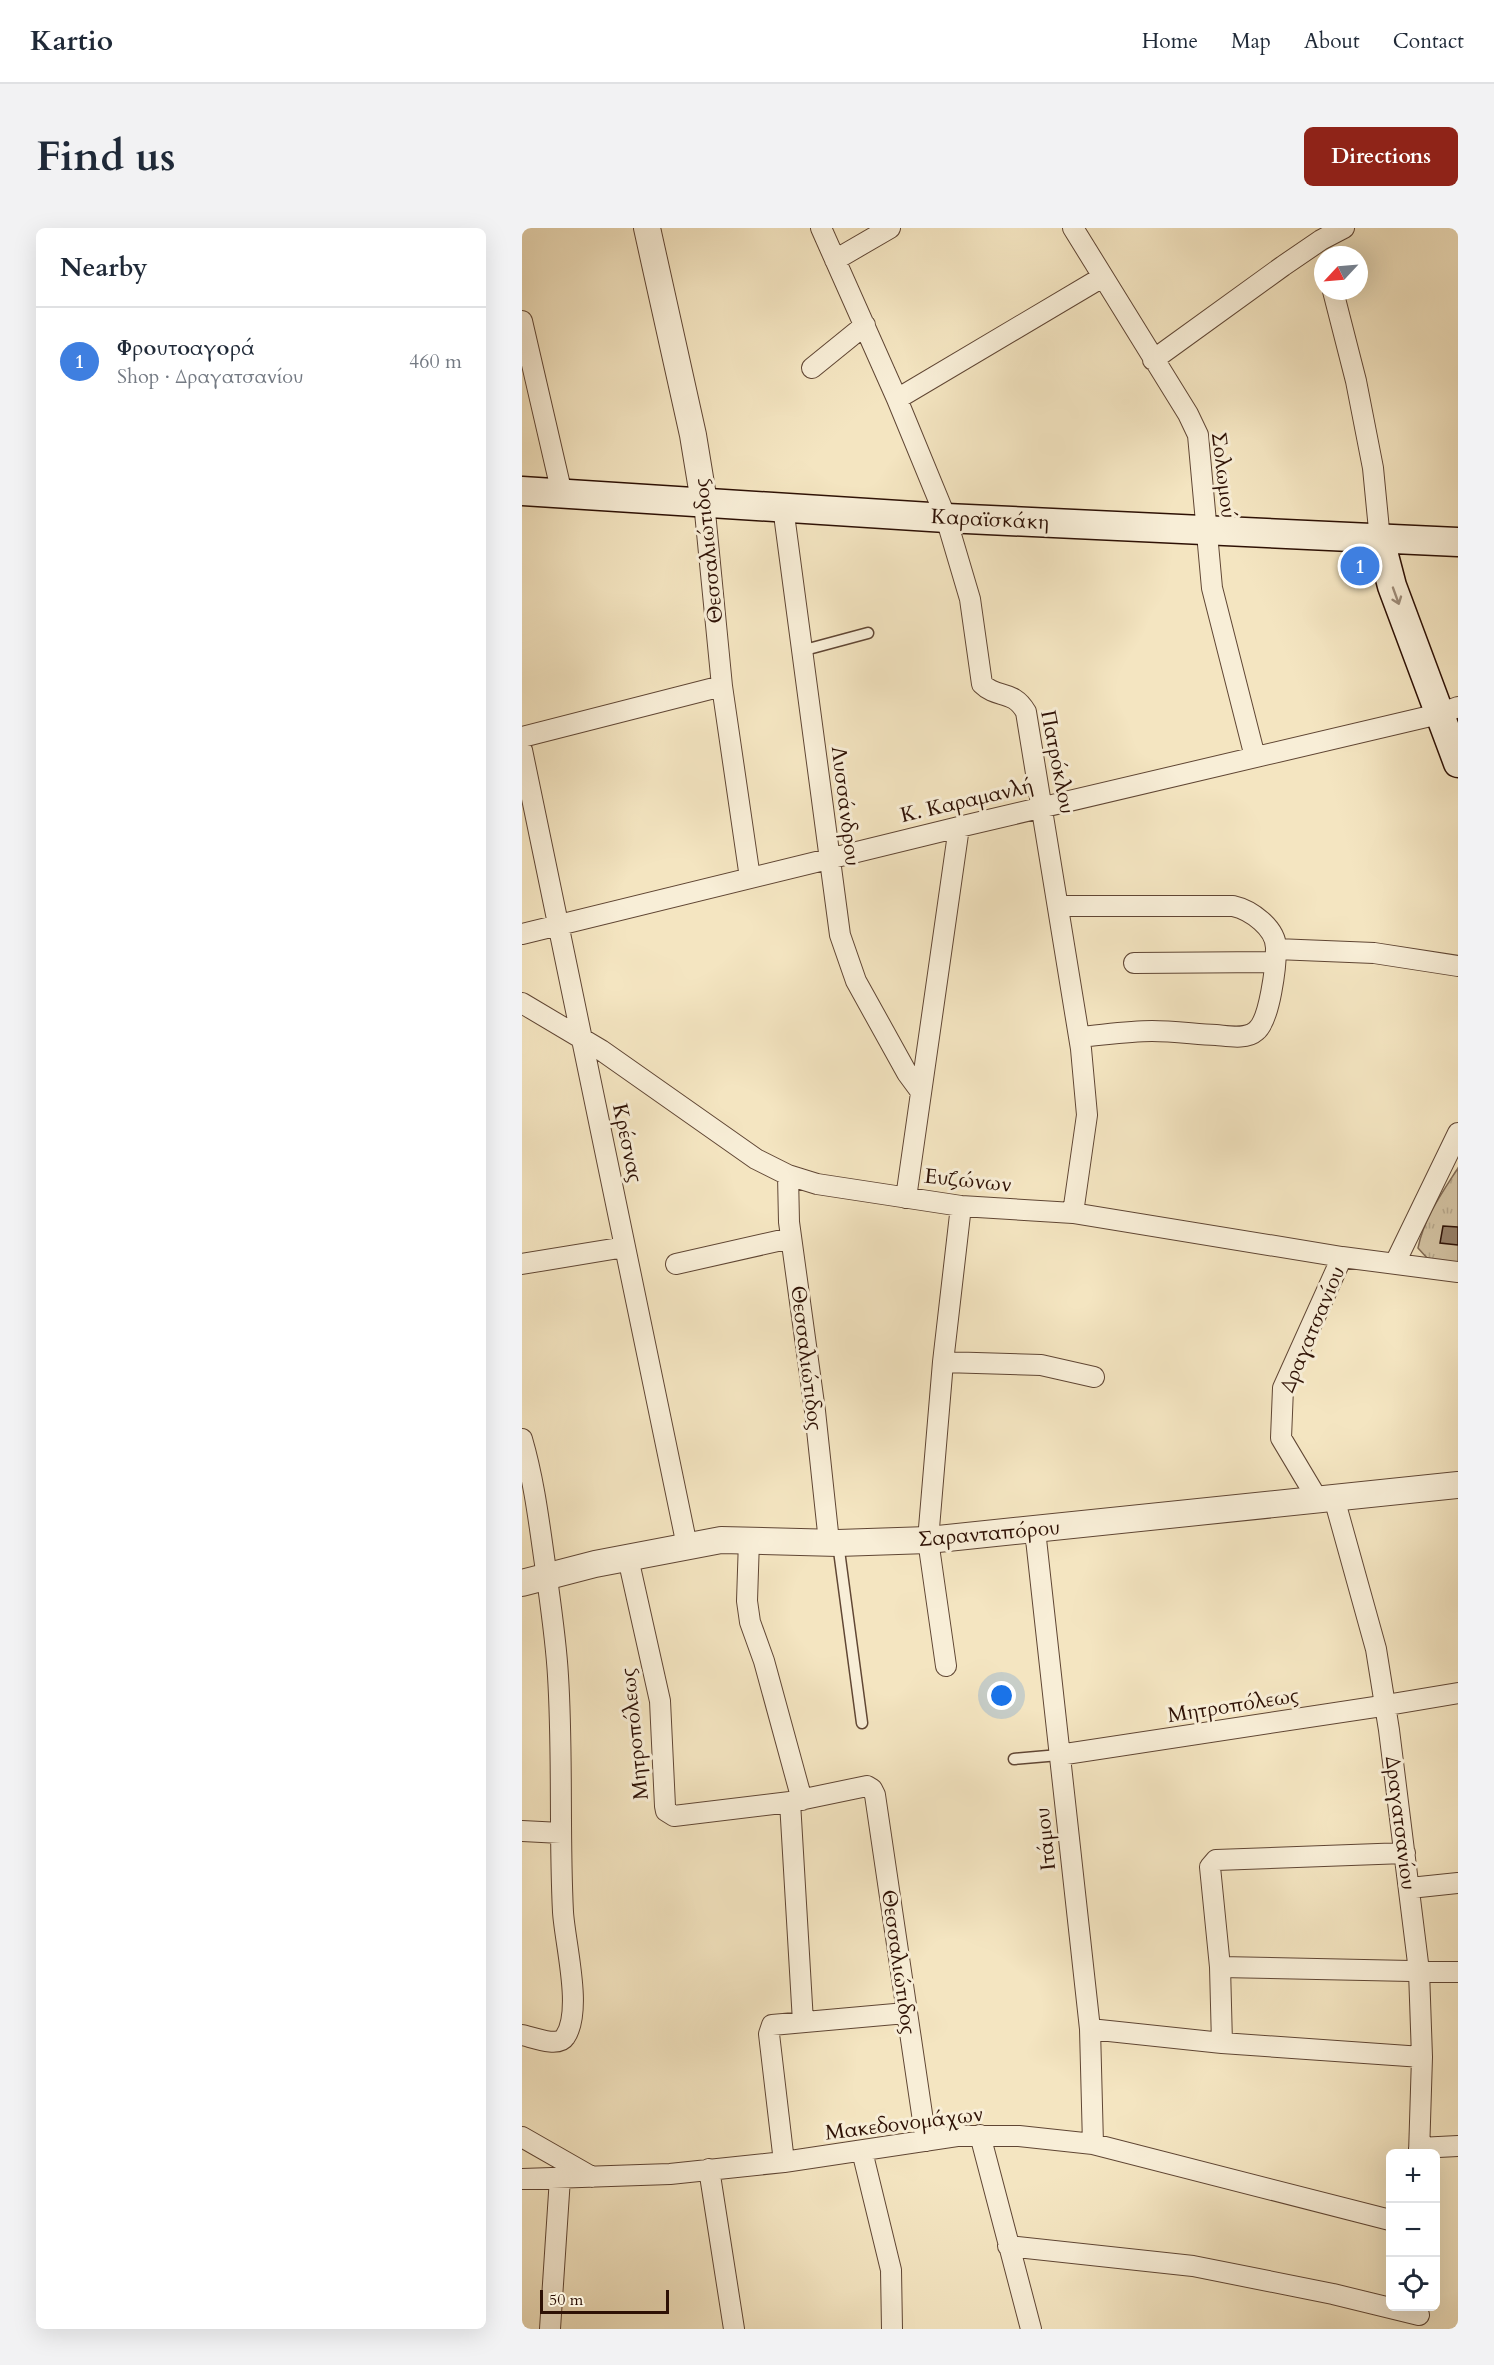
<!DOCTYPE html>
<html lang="en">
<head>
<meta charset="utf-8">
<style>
  body { margin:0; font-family:Cardo,serif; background:#f2f2f3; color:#1f2937 }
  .controls { position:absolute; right:18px; bottom:18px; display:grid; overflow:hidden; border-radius:9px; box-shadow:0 6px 24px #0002 }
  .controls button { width:54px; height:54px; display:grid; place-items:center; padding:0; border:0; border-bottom:2px solid #e0e1e3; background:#fff; color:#1f2937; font:30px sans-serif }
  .compass { position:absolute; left:792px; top:18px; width:54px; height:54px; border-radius:50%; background:#fff; box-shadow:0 6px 24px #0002; rotate:244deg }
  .scale { position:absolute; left:18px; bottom:15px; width:129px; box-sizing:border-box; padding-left:6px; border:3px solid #2e1105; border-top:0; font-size:16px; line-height:21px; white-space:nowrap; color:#2e1105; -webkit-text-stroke:4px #f8eed7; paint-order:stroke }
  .you { position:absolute; left:480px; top:1468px; width:21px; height:21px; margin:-15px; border:4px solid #fff; border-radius:50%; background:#1a73e8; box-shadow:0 0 0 9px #1a73e833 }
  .badge { display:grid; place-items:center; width:39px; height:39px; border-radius:50%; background:#8f2418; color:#fff; font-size:20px; font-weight:700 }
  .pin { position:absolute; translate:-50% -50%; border:3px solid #fff; box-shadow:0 2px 6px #0006 }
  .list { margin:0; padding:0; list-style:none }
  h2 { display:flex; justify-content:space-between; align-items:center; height:78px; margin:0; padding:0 24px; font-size:26px }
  h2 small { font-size:20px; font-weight:400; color:#747a83 }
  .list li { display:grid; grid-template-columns:39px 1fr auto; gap:18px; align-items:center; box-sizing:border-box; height:108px; padding:0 24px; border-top:2px solid #e0e1e3 }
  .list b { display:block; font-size:22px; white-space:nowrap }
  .list p { margin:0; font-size:20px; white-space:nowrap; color:#747a83 }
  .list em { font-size:20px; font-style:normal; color:#747a83 }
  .icon { flex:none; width:33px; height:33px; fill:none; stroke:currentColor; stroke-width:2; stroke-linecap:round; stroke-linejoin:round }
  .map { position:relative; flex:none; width:936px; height:2101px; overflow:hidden; border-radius:9px }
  header { display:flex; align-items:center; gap:36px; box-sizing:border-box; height:84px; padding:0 30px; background:#fff; border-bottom:2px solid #e0e1e3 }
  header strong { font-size:28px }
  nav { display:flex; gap:33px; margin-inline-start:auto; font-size:21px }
  .intro { display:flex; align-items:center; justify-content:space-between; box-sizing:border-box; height:144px; padding:0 36px }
  h1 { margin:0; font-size:42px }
  .button { padding:15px 27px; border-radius:9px; background:#8f2418; color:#fff; font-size:21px; font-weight:700 }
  main { display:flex; gap:36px; padding:0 36px }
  aside { flex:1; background:#fff; border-radius:9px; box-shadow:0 6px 24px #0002 }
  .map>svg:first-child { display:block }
  .grass { fill:url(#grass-tufts); stroke:#806953; stroke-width:1.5 }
  .building { fill:#957f67; stroke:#2e1105; stroke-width:1.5 }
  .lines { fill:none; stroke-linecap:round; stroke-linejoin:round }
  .service-casing { stroke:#604634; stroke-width:13 }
  .minor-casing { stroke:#604634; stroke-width:22 }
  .tertiary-casing { stroke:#604634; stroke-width:28 }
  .secondary-casing { stroke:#2e1105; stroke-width:31 }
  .service { stroke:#f8eed7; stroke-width:10 }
  .minor { stroke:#f8eed7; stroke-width:20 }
  .tertiary { stroke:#f8eed7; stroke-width:26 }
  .secondary { stroke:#f8eed7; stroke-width:28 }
  .oneway { stroke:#9d8b78 }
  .labels { text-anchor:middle; stroke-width:6; stroke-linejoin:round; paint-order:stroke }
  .street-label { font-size:21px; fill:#2e1105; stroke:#f8eed7 }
</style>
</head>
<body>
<header>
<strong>Kartio</strong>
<nav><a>Home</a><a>Map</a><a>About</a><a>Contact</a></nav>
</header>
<div class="intro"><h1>Find us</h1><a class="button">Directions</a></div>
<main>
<aside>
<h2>Nearby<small></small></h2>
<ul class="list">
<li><span class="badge" style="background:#3f7fe0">1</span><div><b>Φρουτοαγορά</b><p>Shop · Δραγατσανίου</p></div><em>460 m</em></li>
</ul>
</aside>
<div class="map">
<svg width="936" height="2101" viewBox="0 0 936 2101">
  <defs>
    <pattern id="grass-tufts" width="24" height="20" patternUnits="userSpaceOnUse" patternTransform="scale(1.5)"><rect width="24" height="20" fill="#d2c1a1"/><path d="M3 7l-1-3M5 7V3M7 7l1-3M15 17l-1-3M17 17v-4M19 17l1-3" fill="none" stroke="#b5a589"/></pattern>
  </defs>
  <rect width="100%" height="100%" fill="#f4e5c1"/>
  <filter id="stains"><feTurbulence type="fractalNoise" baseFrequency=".00333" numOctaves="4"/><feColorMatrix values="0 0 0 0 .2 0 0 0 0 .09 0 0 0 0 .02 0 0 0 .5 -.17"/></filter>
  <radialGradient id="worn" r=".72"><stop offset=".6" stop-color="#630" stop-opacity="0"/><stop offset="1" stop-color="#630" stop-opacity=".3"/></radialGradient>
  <path class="grass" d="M936 940V1035L906 1031 896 1020C902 990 920 965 936 940Z"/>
  <path class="building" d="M921 998 936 999V1017L918 1015Z"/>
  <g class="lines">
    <defs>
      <path id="service" d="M279 423 346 405
        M316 1315 340 1495
        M492 1531 537 1527"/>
      <path id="minor" d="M299 0 375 171 424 290 448 371 460 456C475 471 491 461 504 484L559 821 565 887 551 985
        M551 0 666 186 676 207 690 360 733 529
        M313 32 368 0
        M811 63 834 153 851 240 858 312
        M0 93 40 266
        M631 132 761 38 799 12 822 0
        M290 140 343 97
        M375 171 579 50
        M182 274 200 458 228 650
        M261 279 318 707 334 753 385 845 399 864
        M0 509 200 458
        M0 522 165 1318
        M536 678H711C729 682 754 700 754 720 754 738 748 792 734 803 724 812 706 808 694 807 673 806 651 803 630 803 606 803 581 807 557 809
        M0 706 437 599 917 486 936 479
        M754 721 852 725 936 738
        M612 735 753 734
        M0 775 79 822 234 931 266 947 295 956 439 978 551 985 820 1029 936 1044
        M266 947 267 994 293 1183 307 1314
        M384 970 437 599
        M873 1035 936 905
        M0 1036 103 1019
        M154 1036 269 1010
        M421 1134 519 1137 572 1149
        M0 1211C12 1252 17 1294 23 1336 28 1373 34 1411 36 1448 41 1527 37 1606 41 1684 43 1716 61 1783 43 1809 36 1820 10 1809 0 1807
        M812 1270 854 1421 867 1502 897 1743 900 1829 897 1926
        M796 1272 759 1210 761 1160 820 1029
        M513 1302 568 1801 571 1916
        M227 1312 225 1373 228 1394 242 1433 280 1572
        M106 1330 138 1473 143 1578 144 1583 152 1588 268 1574 345 1558 350 1561 353 1567 404 1913
        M424 1438 406 1312 421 1134 439 978
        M537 1527 853 1479 936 1465
        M268 1574 281 1794
        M0 1603 39 1605
        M888 1660 936 1655
        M698 1739 936 1744
        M568 1801 700 1815 900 1829
        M700 1815 698 1739 688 1639 694 1632 883 1625
        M458 1907 509 2101
        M0 1909 70 1949
        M897 1920 936 1918
        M340 1923 369 2042 370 2101
        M262 1934 247 1806 250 1797 384 1785
        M187 1941 212 2101
        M0 1951 148 1946 262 1934 435 1908H497L571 1916 868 1992
        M486 2018 671 2038 811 2066 897 2087
        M28 2101 38 1950"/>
      <path id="tertiary" d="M125 0 171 207 182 274
        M0 1355 73 1336 199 1312 316 1315 406 1312 936 1257"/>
      <path id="secondary" d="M0 263 424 290 936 314
        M858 312 870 358 936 535"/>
    </defs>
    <use href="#service" class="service-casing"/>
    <use href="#minor" class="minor-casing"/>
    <use href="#tertiary" class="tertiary-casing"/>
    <use href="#secondary" class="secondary-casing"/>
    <use href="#service" class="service"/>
    <use href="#minor" class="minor"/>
    <use href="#tertiary" class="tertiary"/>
    <use href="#secondary" class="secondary"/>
  </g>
  <defs><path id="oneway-shaft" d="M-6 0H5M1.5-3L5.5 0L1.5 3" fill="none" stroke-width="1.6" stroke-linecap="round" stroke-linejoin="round" transform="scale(1.5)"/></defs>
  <use class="oneway" href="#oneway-shaft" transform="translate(874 368) rotate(70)"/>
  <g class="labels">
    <g class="street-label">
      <text transform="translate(702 247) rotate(83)" y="7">Σολωμού</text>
      <text transform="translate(468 291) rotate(3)" y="7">Καραϊσκάκη</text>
      <text transform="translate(186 323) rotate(-96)" y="7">Θεσσαλιώτιδος</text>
      <text transform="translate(536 534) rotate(79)" y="7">Πατρόκλου</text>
      <text transform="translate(445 572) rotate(-13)" y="7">Κ. Καραμανλή</text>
      <text transform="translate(324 578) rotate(83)" y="7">Λυσσάνδρου</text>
      <text transform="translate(106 915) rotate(78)" y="7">Κρέσνας</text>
      <text transform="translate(446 952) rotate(6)" y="7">Ευζώνων</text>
      <text transform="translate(790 1101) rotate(-67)" y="7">Δραγατσανίου</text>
      <text transform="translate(285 1130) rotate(83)" y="7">Θεσσαλιώτιδος</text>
      <text transform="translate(467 1305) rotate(-5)" y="7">Σαρανταπόρου</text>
      <text transform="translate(711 1477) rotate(-9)" y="7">Μητροπόλεως</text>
      <text transform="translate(112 1506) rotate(-96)" y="7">Μητροπόλεως</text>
      <text transform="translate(879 1595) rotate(83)" y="7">Δραγατσανίου</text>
      <text transform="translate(523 1611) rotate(-96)" y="7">Ιτάμου</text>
      <text transform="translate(377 1734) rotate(82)" y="7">Θεσσαλιώτιδος</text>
      <text transform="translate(382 1895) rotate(-7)" y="7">Μακεδονομάχων</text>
    </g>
  </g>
  <rect width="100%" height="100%" filter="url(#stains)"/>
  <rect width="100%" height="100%" fill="url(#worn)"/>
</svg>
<div class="controls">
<button>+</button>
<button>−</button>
<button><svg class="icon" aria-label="locate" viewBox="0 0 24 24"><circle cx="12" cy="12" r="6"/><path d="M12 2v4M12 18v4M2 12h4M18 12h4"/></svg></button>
</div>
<svg class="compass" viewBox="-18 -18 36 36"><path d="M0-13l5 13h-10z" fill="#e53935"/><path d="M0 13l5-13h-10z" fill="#747a83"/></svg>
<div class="scale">50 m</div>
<div class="you"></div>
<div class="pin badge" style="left:838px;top:338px;background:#3f7fe0">1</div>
</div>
</main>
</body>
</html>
